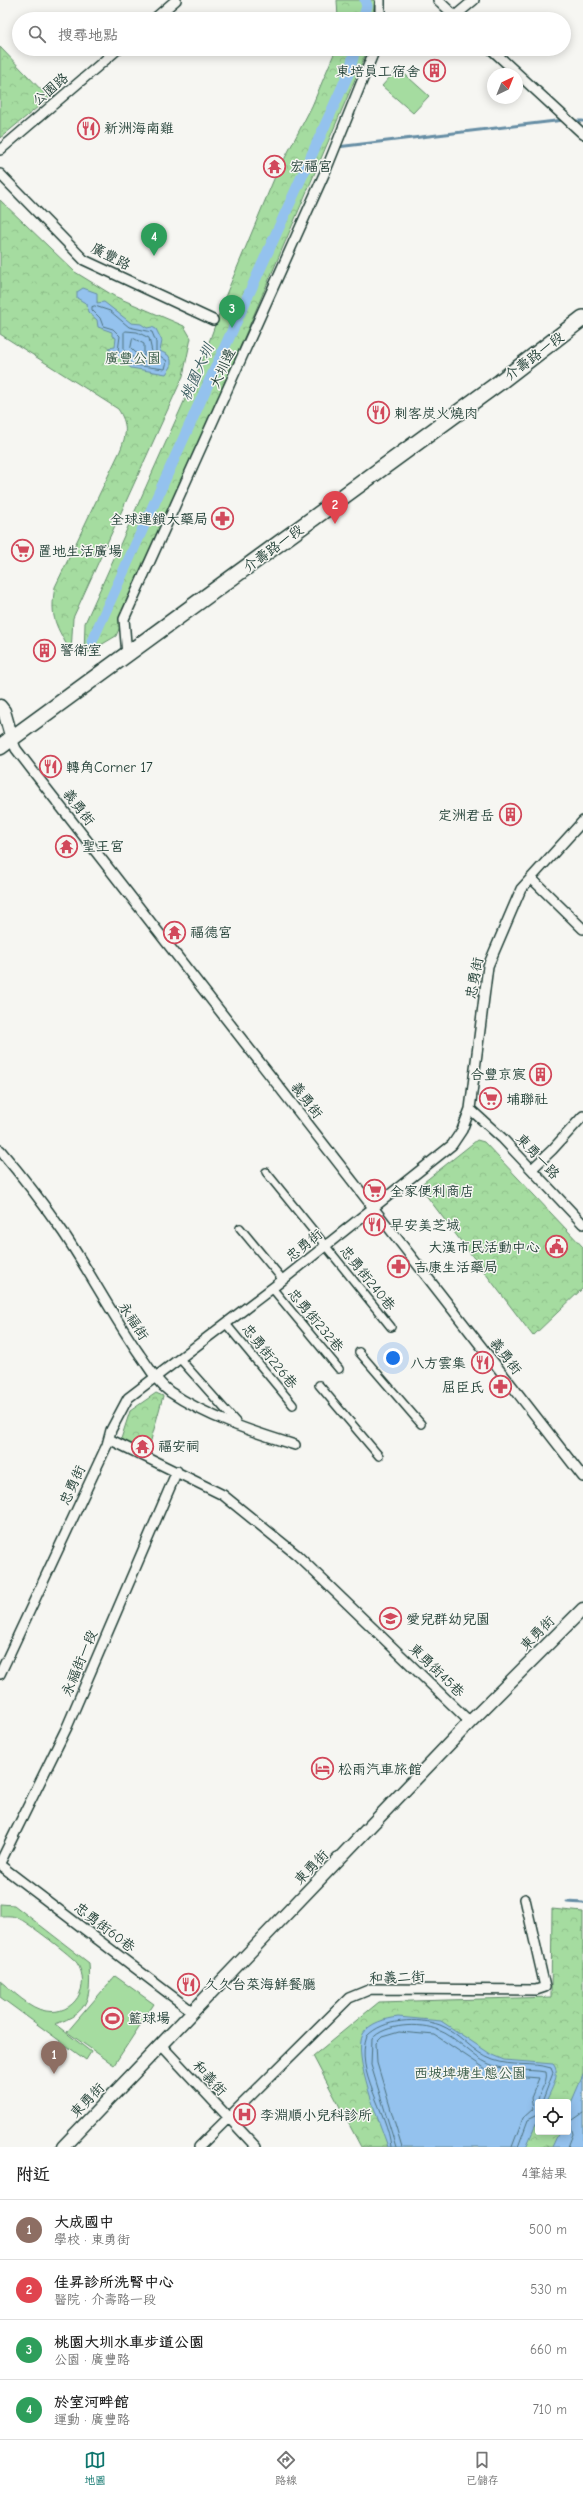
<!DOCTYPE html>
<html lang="zh-TW">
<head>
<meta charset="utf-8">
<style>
  body { margin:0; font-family:"Comic Neue","LXGW WenKai TC",sans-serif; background:#f6f6f6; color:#222 }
  .controls { position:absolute; right:12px; bottom:12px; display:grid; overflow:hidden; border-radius:4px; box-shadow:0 2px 10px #0003 }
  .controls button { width:36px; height:36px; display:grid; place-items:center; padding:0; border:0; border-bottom:1px solid #e0e0e0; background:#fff; color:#222; font:20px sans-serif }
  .compass { position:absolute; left:487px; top:68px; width:36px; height:36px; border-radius:50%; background:#fff; box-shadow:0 2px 10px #0003; rotate:43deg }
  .you { position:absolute; left:393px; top:1358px; width:14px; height:14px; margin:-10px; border:3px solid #fff; border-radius:50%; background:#1a73e8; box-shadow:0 0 0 6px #1a73e833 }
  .badge { display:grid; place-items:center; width:26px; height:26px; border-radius:50%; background:#0f766e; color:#fff; font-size:13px; font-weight:700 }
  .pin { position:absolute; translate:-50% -33px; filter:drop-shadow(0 1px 2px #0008) }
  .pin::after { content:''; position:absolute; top:21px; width:14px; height:12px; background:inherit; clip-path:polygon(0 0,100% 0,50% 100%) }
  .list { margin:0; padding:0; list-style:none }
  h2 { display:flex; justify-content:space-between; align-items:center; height:52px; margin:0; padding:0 16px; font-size:17px }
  h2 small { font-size:13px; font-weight:400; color:#767676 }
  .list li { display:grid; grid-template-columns:26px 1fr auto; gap:12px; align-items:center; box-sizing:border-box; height:60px; padding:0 16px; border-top:1px solid #e0e0e0 }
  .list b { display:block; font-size:15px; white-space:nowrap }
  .list p { margin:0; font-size:13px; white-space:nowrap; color:#767676 }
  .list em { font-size:13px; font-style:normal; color:#767676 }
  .icon { flex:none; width:22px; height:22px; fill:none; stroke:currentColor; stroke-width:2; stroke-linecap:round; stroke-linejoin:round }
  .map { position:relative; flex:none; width:583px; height:2147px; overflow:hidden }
  .search { position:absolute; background:#fff; box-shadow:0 2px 10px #0003; left:12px; right:12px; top:12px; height:44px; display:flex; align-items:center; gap:10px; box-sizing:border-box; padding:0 14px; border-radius:22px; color:#767676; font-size:15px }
  .sheet { height:292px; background:#fff }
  nav { display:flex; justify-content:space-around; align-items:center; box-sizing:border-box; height:56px; border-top:1px solid #e0e0e0; background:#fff; font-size:11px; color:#767676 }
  nav a { display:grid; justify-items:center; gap:2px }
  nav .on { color:#0f766e }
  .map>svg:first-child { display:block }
  .park { fill:url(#park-crowns); stroke:#628c6a; fill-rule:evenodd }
  .garden { fill:#a5dca0; stroke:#628c6a }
  .water { fill:#94c2ee; stroke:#658da4 }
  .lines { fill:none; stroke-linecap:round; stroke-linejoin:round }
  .shore { stroke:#4e727e; stroke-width:1 }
  .stream { stroke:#658da4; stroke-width:3 }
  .canal { stroke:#94c2ee; stroke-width:11 }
  .pedestrian-casing { stroke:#1f3d34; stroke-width:10 }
  .minor-casing { stroke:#1f3d34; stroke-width:12 }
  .tertiary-casing { stroke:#1f3d34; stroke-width:15 }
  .primary-casing { stroke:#1f3d34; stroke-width:18 }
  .pedestrian { stroke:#f6f6f2; stroke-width:7 }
  .minor { stroke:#f6f6f2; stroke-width:9 }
  .tertiary { stroke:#f6f6f2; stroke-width:12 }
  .primary { stroke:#f6f6f2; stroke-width:15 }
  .labels { text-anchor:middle; stroke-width:3; stroke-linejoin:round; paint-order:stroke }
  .poi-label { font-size:14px; fill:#1f3d34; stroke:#f6f6f2; text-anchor:start }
  .street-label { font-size:14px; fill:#1f3d34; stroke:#f6f6f2 }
  .park-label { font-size:14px; fill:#3a5d4a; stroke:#f6f6f2 }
  .water-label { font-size:15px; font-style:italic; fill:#3c5e62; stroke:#f6f6f2 }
</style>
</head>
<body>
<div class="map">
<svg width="583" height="2147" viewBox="0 0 583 2147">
  <defs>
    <pattern id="park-crowns" width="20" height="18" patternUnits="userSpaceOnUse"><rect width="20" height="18" fill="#a5dca0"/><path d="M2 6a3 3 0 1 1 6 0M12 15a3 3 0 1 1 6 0" fill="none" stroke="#8ebe8a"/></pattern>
  </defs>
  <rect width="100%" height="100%" fill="#f6f6f2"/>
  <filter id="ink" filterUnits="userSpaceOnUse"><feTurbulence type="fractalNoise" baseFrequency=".025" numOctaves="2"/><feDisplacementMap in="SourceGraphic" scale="8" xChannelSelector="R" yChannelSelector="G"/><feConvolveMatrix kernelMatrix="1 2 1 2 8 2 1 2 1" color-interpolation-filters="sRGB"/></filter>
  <g filter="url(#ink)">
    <path class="park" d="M337 0H375L372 19H338Z
      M0 47 49 98 0 138Z
      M336 49H368L116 636 84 655 85 623 203 359 225 297 274 179 312 106Z
      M0 200 75 272 114 296 184 326 191 338 183 376 73 618 71 653C57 626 49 619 55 587L120 451C127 434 128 424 118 409L0 334Z
      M477 1140 484 1142 583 1247V1288L533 1336 419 1186Z
      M156 1393 163 1396 147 1455 120 1442 130 1411Z
      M552 1909 583 1912V2147H361L313 2056 379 2002 551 1997ZM538 2102H568V2132H538Z"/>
    <path class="garden" d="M398 68 429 96 413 113 382 86Z
      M0 1904 14 1905 89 1963C91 1996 90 2013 55 2024L91 2052 86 2060 0 1997V1981C13 1991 30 2009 46 2011 74 2016 92 1986 77 1963 73 1957 26 1921 18 1918 12 1915 6 1916 0 1916Z
      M115 1976 154 2004 114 2065 67 2032Z"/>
    <path class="water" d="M83 288 97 293V303L104 302 131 323 141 324 147 328 152 327 156 329 162 341 160 351 168 355 171 360V367L166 374 131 368 108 348 115 347 116 338 112 336V332L98 327 97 320 88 312 87 304 77 298V292Z
      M398 2017 441 2021 492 2055 504 2060 553 2064C562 2074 550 2091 546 2102H538V2120L526 2147H388C380 2123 352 2057 363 2034 370 2022 386 2019 398 2017Z
      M583 2075V2147H552L559 2132H568V2110Z"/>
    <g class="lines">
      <path class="shore" d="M95 306 110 311 129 327 152 332 156 342V353L167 361 165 369 133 365 118 351 120 336 113 329 103 326 100 318 92 310V307Z
        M126 331 137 332 149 338 154 361C140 362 135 360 124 350V333Z
        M133 338 144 344V356L138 355 131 348Z
        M391 2147C388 2111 354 2073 367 2036 383 2019 418 2017 440 2025 459 2032 473 2053 493 2060 512 2067 532 2062 551 2068L553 2073 542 2102
        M396 2147 371 2065 372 2039C384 2024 421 2022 438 2030 457 2037 471 2056 489 2064 508 2072 527 2069 546 2072 549 2083 536 2093 538 2105
        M402 2147 377 2063 376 2043 382 2037 399 2032 435 2035 486 2069 502 2075 539 2078 531 2098 533 2109 523 2118 512 2147
        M518 2147 528 2120 538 2115
        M568 2147 573 2134 570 2122 583 2113"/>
      <path class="stream" d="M573 121H583
        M337 147 564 120
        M313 150 319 149
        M567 1902 583 1903"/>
      <path class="canal" d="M363 19 367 6 365 0
        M92 641 350 70 355 49"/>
      <defs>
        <path id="pedestrian" d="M266 1172 391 1327
          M240 1228 283 1280
          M272 1288 339 1369
          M226 1324 293 1405
          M359 1352 421 1424
          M180 1359 237 1423
          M319 1385 379 1456"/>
        <path id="minor" d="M380 0V19
          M438 0 458 19
          M455 16 474 0
          M154 19 176 0
          M491 49 583 134
          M0 150 118 49
          M0 174 84 260 213 320
          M127 655 124 619 326 170 375 49
          M12 739 16 749 36 775 583 1477
          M531 878 583 929
          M470 1109 502 1138 583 1224
          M0 1150C22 1176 43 1203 63 1232 90 1272 112 1315 140 1355 149 1367 157 1383 170 1392 207 1417 253 1432 295 1445
          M532 1169 552 1150 583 1116
          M109 1439 223 1495 297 1555 470 1722
          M0 1674 107 1445 111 1430 128 1398 275 1286 452 1145 462 1130 470 1109 488 966 521 889 583 821
          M0 1863 67 1727 177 1471
          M0 1865 193 2012
          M161 2045 256 2147
          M199 2147 349 1998 371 1989 536 1990 545 1987 525 1899"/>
        <path id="tertiary" d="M0 706 4 711 12 739
          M63 2147 470 1722 583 1609"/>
        <path id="primary" d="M0 747 500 382 583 318"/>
      </defs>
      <use href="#pedestrian" class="pedestrian-casing"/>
      <use href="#minor" class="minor-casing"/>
      <use href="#tertiary" class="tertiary-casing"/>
      <use href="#primary" class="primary-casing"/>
      <use href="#pedestrian" class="pedestrian"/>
      <use href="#minor" class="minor"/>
      <use href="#tertiary" class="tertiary"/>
      <use href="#primary" class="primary"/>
    </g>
  </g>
  <defs>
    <symbol id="building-ring" viewBox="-11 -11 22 22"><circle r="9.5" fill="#f6f6f2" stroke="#d1495b" stroke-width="1.5"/><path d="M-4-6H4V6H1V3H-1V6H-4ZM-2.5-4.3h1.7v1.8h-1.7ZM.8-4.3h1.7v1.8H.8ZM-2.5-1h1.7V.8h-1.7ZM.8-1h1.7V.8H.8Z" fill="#d1495b"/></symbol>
    <symbol id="restaurant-ring" viewBox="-11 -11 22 22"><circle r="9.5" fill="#f6f6f2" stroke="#d1495b" stroke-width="1.5"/><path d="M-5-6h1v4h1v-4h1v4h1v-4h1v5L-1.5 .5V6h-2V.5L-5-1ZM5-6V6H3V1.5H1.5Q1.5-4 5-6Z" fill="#d1495b"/></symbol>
    <symbol id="temple-ring" viewBox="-11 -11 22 22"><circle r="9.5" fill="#f6f6f2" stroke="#d1495b" stroke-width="1.5"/><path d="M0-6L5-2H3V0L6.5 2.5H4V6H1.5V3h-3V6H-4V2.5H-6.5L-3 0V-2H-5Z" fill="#d1495b"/></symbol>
    <symbol id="pharmacy-ring" viewBox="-11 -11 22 22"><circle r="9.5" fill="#f6f6f2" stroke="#d1495b" stroke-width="1.5"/><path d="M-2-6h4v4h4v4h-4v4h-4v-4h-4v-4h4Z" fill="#d1495b"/></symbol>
    <symbol id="supermarket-ring" viewBox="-11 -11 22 22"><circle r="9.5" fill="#f6f6f2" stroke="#d1495b" stroke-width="1.5"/><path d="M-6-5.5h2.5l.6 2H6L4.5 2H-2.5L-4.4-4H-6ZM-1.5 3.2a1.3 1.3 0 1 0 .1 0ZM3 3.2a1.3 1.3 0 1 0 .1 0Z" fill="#d1495b"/></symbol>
    <symbol id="civic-ring" viewBox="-11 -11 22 22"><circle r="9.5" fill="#f6f6f2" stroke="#d1495b" stroke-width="1.5"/><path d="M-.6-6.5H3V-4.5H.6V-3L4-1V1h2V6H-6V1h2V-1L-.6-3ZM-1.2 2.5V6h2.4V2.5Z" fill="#d1495b"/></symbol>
    <symbol id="school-ring" viewBox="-11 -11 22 22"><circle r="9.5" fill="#f6f6f2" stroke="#d1495b" stroke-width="1.5"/><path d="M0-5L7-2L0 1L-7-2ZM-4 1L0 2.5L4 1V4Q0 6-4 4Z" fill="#d1495b"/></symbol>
    <symbol id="hotel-ring" viewBox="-11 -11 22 22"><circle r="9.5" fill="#f6f6f2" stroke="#d1495b" stroke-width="1.5"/><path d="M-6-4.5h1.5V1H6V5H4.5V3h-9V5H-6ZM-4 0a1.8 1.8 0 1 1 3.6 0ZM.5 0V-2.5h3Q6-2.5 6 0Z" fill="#d1495b"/></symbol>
    <symbol id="stadium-ring" viewBox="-11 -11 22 22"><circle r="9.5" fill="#f6f6f2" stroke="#d1495b" stroke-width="1.5"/><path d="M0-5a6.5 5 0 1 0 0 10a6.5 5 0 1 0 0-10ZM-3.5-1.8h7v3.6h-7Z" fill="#d1495b"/></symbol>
    <symbol id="hospital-ring" viewBox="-11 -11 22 22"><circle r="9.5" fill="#f6f6f2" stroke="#d1495b" stroke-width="1.5"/><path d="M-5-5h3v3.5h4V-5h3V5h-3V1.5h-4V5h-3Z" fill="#d1495b"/></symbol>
  </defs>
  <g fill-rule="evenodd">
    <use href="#building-ring" x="422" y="58" width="25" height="25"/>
    <use href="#restaurant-ring" x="76" y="116" width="25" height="25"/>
    <use href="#temple-ring" x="262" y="154" width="25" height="25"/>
    <use href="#restaurant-ring" x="366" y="400" width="25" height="25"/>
    <use href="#pharmacy-ring" x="210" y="506" width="25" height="25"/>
    <use href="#supermarket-ring" x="10" y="538" width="25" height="25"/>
    <use href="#building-ring" x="32" y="638" width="25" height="25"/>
    <use href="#restaurant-ring" x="38" y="754" width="25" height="25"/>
    <use href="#building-ring" x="498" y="802" width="25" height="25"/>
    <use href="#temple-ring" x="54" y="834" width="25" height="25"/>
    <use href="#temple-ring" x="162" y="920" width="25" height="25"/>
    <use href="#building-ring" x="528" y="1062" width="25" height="25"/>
    <use href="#supermarket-ring" x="478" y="1086" width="25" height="25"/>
    <use href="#supermarket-ring" x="362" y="1178" width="25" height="25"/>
    <use href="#restaurant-ring" x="362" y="1212" width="25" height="25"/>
    <use href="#civic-ring" x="544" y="1234" width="25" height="25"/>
    <use href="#pharmacy-ring" x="386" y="1254" width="25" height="25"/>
    <use href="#restaurant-ring" x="470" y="1350" width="25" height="25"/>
    <use href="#pharmacy-ring" x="488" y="1374" width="25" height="25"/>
    <use href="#temple-ring" x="130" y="1434" width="25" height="25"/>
    <use href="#school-ring" x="378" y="1606" width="25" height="25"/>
    <use href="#hotel-ring" x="310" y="1756" width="25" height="25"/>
    <use href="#restaurant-ring" x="176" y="1972" width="25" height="25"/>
    <use href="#stadium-ring" x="100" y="2006" width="25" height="25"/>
    <use href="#hospital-ring" x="232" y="2102" width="25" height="25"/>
  </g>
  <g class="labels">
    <g class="poi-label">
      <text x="420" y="76" text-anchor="end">東培員工宿舍</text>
      <text x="104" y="133">新洲海南雞</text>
      <text x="290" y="171">宏福宮</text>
      <text x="394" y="418">刺客炭火燒肉</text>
      <text x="208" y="524" text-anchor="end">全球連鎖大藥局</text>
      <text x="38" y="556">置地生活廣場</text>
      <text x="60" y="655">警衛室</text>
      <text x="66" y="772">轉角Corner 17</text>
      <text x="494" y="820" text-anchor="end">定洲君岳</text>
      <text x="82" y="851">聖王宮</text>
      <text x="190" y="937">福德宮</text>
      <text x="526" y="1079" text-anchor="end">合豐京宸</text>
      <text x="506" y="1104">埔聯社</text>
      <text x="390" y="1196">全家便利商店</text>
      <text x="390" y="1230">早安美芝城</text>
      <text x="540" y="1252" text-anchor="end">大漢市民活動中心</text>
      <text x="414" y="1272">吉康生活藥局</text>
      <text x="466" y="1368" text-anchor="end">八方雲集</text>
      <text x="484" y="1392" text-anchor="end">屈臣氏</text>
      <text x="158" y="1451">福安祠</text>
      <text x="406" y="1624">愛兒群幼兒園</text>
      <text x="338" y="1774">松雨汽車旅館</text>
      <text x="204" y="1989">久久台菜海鮮餐廳</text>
      <text x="128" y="2023">籃球場</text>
      <text x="260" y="2120">李淵順小兒科診所</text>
    </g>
    <g class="street-label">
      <text transform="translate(50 89) rotate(-40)" y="5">公園路</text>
      <text transform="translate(111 256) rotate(27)" y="5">廣豐路</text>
      <text transform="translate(534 356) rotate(-37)" y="5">介壽路一段</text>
      <text transform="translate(222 368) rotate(-66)" y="5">大圳邊</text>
      <text transform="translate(273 548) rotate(-36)" y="5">介壽路一段</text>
      <text transform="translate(79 807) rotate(52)" y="5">義勇街</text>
      <text transform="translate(474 978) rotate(-79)" y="5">忠勇街</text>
      <text transform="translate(307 1100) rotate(52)" y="5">義勇街</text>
      <text transform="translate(538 1156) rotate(47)" y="5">東勇一路</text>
      <text transform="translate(304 1245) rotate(-39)" y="5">忠勇街</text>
      <text transform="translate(368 1278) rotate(51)" y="5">忠勇街240巷</text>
      <text transform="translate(316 1320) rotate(50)" y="5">忠勇街232巷</text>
      <text transform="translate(134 1321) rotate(57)" y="5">永福街</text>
      <text transform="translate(270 1356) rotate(51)" y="5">忠勇街226巷</text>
      <text transform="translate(506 1356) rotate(52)" y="5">義勇街</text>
      <text transform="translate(72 1485) rotate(-65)" y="5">忠勇街</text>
      <text transform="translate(537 1633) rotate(-45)" y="5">東勇街</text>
      <text transform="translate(79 1663) rotate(-67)" y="5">永福街一段</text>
      <text transform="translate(437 1670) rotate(44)" y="5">東勇街45巷</text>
      <text transform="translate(311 1867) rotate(-46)" y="5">東勇街</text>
      <text transform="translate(105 1927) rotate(37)" y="5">忠勇街60巷</text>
      <text transform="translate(397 1977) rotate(-2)" y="5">和義二街</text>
      <text transform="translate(210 2078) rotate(47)" y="5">和義街</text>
      <text transform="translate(87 2100) rotate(-46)" y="5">東勇街</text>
    </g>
    <g class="park-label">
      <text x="133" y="363">廣豐公園</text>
      <text x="470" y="2078">西坡埤塘生態公園</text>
    </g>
    <g class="water-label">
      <text transform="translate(197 372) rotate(-66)" y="5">桃園大圳</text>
    </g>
  </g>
</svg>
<div class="controls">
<button><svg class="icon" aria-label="locate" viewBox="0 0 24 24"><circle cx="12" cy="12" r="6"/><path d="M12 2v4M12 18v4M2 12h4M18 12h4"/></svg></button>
</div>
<svg class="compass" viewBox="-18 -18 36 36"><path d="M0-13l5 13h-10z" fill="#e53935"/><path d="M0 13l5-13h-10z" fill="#767676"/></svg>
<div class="you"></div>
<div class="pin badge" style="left:54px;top:2074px;background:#8d6e63">1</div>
<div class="pin badge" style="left:335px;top:524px;background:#e0444e">2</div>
<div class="pin badge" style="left:232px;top:328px;background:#2e9e5b">3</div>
<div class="pin badge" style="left:154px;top:256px;background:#2e9e5b">4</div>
<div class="search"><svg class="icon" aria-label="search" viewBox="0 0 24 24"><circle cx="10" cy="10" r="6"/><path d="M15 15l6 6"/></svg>搜尋地點</div>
</div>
<section class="sheet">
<h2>附近<small>4筆結果</small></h2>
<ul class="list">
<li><span class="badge" style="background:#8d6e63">1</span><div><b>大成國中</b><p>學校 · 東勇街</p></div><em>500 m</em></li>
<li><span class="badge" style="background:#e0444e">2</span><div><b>佳昇診所洗腎中心</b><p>醫院 · 介壽路一段</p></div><em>530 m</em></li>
<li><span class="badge" style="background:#2e9e5b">3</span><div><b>桃園大圳水車步道公園</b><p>公園 · 廣豐路</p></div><em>660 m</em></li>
<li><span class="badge" style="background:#2e9e5b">4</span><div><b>於室河畔館</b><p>運動 · 廣豐路</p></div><em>710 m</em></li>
</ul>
</section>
<nav>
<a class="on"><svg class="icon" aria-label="map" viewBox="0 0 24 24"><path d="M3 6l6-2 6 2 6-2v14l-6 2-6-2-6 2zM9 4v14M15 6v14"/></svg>地圖</a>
<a><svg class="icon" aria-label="directions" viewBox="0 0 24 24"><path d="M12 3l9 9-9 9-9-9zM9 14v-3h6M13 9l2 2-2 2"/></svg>路線</a>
<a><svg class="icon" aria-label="saved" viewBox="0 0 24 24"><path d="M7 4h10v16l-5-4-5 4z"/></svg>已儲存</a>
</nav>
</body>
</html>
